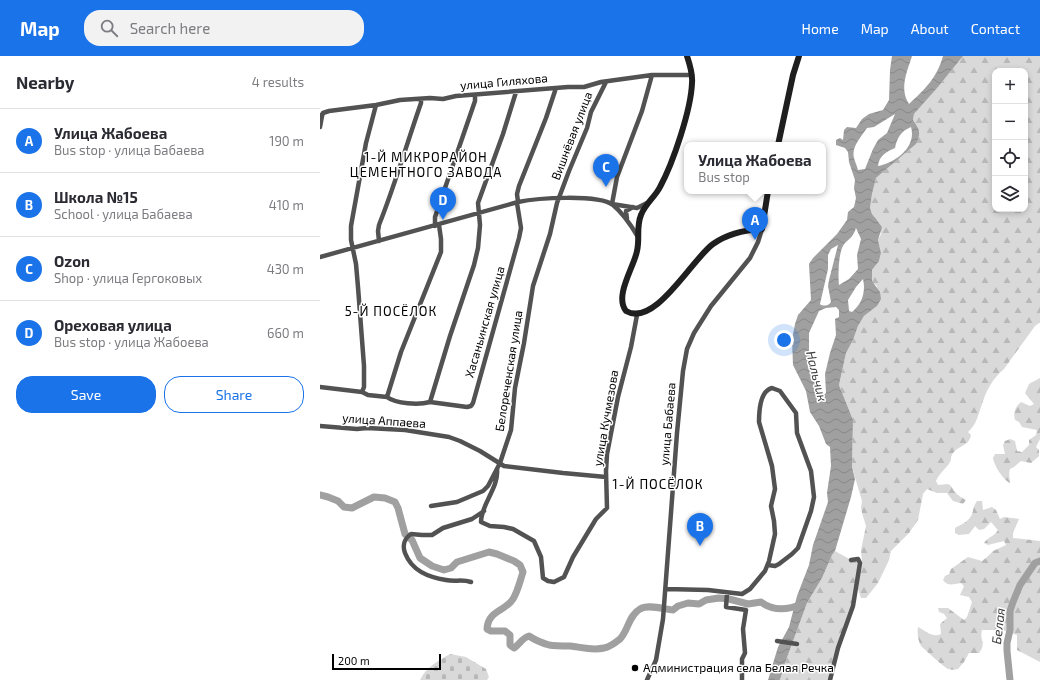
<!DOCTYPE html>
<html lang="en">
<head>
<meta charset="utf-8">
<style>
  body { margin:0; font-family:"Exo 2",sans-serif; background:#f2f2f3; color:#2b2b33 }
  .controls { position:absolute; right:12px; top:12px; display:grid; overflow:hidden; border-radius:8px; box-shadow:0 2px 6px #0003 }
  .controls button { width:36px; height:36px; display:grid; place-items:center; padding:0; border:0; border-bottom:1px solid #e1e1e2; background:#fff; color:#2b2b33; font:20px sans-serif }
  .scale { position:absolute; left:12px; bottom:10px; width:109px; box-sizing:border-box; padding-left:4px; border:2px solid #000; border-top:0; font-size:11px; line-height:14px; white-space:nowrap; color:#000; -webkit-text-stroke:3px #fff; paint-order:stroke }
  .you { position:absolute; left:464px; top:284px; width:14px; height:14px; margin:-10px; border:3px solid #fff; border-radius:50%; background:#1a73e8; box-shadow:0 0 0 6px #1a73e833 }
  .badge { display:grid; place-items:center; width:26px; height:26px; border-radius:50%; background:#1a73e8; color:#fff; font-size:13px; font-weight:700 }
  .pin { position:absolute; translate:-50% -33px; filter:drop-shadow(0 1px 2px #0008) }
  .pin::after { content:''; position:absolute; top:21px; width:14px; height:12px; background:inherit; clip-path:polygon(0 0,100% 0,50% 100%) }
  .popup { position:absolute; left:364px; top:86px; width:142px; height:52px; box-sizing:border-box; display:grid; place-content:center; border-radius:8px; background:#fff; filter:drop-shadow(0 1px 3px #0005); font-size:13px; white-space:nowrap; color:#7c7c81 }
  .popup b { font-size:15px; color:#2b2b33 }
  .popup::after { content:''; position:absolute; left:50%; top:100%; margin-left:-8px; border:8px solid transparent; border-top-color:#fff }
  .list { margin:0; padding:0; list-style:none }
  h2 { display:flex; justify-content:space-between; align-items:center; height:52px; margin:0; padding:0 16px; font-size:17px }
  h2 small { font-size:13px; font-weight:400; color:#7c7c81 }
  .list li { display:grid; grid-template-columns:26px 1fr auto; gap:12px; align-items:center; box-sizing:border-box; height:64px; padding:0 16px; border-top:1px solid #e1e1e2 }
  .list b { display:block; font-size:15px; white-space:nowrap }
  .list p { margin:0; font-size:13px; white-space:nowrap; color:#7c7c81 }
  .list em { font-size:13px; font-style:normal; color:#7c7c81 }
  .actions { display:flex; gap:8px; padding:12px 16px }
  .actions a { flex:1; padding:9px 0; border:1px solid #1a73e8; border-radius:16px; text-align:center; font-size:14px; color:#1a73e8 }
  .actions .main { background:#1a73e8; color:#fff }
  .icon { flex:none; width:22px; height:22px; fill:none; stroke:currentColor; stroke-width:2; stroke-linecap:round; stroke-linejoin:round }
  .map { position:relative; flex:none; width:720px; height:624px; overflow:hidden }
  header { display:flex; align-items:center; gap:24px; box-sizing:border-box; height:56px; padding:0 20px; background:#1a73e8; color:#fff }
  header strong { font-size:19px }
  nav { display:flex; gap:22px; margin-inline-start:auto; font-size:14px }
  .search { width:280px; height:36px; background:#f2f2f3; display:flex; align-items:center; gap:10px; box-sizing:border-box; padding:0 14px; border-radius:16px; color:#7c7c81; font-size:15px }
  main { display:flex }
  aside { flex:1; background:#fff }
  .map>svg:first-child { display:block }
  .forest { fill:url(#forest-firs); fill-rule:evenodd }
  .cemetery { fill:url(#cemetery-stones) }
  .water { fill:url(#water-waves); fill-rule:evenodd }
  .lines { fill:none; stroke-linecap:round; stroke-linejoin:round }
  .river { stroke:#a0a0a0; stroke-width:7 }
  .street { stroke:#525252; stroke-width:4.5 }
  .secondary { stroke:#1f1f1f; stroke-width:6 }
  .poi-dot { fill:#000; stroke:#fff; stroke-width:1.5 }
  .labels { text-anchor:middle; stroke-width:3; stroke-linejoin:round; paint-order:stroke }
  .street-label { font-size:12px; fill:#000; stroke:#fff }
  .poi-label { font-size:12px; fill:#000; stroke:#fff; text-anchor:start }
  .neighbourhood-label { font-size:13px; letter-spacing:1px; fill:#000; stroke:#fff }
  .water-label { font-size:13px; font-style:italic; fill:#414141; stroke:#fff }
</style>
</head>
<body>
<header>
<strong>Map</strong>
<div class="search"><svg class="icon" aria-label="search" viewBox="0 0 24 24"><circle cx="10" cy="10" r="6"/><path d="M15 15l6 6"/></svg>Search here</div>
<nav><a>Home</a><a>Map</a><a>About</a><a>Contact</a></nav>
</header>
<main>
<aside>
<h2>Nearby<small>4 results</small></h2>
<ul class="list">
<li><span class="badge">A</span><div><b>Улица Жабоева</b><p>Bus stop · улица Бабаева</p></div><em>190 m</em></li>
<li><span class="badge">B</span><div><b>Школа №15</b><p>School · улица Бабаева</p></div><em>410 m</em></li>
<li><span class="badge">C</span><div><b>Ozon</b><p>Shop · улица Гергоковых</p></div><em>430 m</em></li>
<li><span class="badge">D</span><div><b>Ореховая улица</b><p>Bus stop · улица Жабоева</p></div><em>660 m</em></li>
</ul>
<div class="actions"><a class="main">Save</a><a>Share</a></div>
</aside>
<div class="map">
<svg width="720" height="624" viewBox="0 0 720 624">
  <defs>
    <pattern id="forest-firs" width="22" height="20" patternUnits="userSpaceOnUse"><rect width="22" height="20" fill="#d9d9d9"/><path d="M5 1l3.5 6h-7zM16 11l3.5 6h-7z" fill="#b8b8b8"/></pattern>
    <pattern id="cemetery-stones" width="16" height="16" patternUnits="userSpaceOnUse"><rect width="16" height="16" fill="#d9d9d9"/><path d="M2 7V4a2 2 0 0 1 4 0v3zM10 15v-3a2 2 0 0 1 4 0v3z" fill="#b8b8b8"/></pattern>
    <pattern id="water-waves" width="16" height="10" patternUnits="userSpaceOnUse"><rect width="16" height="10" fill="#a0a0a0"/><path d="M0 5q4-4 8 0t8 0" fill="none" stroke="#888"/></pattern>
  </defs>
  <rect width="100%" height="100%" fill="#fff"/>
  <path class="forest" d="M643 0H720V267H719L715 270 684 313C673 322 666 335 662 348 658 359 657 368 648 376L651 379C649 390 640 389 634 396 631 399 631 401 631 404 629 410 619 417 616 425L618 429 628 428C632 430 632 432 634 435 637 439 642 442 646 444L643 448 633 445 627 437H617L607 433 603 438 598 464 589 477 571 495 569 504 558 527 546 542H541L538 533 539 517 542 505 541 494 546 470 542 457 541 451 542 445 532 411 533 364 519 329 526 297 533 284 538 270 544 260 557 250V230L552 226V214L559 205 561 197 558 184 561 178 552 158 550 152 552 138 556 122 596 88 598 71 593 64 594 58 618 31ZM675 15H705V153H675Z
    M720 322V383L716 391 719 394V400L711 407 701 405 694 411 690 413C688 418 690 422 690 427 683 424 674 409 673 402L675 398H685L683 389 685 385 690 383 695 385 697 395 702 396 709 389V384L716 379 717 374 702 371 699 366 695 364C693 357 695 351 701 346L710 350 714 348 705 337 709 328Z
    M657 445H662L663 454 672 451 676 454 680 463 684 461 699 463 693 477V482L720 485V606L697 594V579L682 574H662C659 584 667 587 659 597H649L644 606 638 613C634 614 631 614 628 613 624 611 604 593 601 590 598 585 597 577 598 571 606 575 612 582 621 578L620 568 627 562 624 558 619 556 618 552H628L644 564 647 561 652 546 649 541 640 539 644 530 641 527C633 528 628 531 623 524L625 520 629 518 631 513 648 501 662 505 666 502 673 495 686 489 684 485 668 489 664 487C668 481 675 480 678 474L671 466 664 473 659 474 655 470 649 478 639 479 635 477V472C640 469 648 466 651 460 654 455 652 452 657 445Z
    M515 495 531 504 540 506 535 535 510 624H460L465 607 487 547 502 522 512 499Z"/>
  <path class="cemetery" d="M130 598 146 601 166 613 169 621 167 624H100C106 611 118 605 130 598Z"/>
  <path class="water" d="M572 0H592C587 16 579 33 589 48 605 33 617 22 623 0H643L618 31 594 58 593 64C600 73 601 78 596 88L556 122 552 138 550 152 552 158 562 171 558 184 561 197 559 205 552 214V225L560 236 561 243 557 250 544 260 538 270 533 284 526 297 519 329 533 364 532 411 535 423 531 441 515 495 512 499 502 522 487 547 465 607 460 624H448L458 591 469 571 477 540 489 509 493 489 508 446 507 437 511 410 510 391 506 388 499 370 490 356 486 335 473 309 472 284 475 268 478 259 491 244 489 208 493 202 517 178 527 164 528 156 534 151 536 142 534 132 535 124 529 106 528 96 525 92 516 89V84L520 82 523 84 524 74 527 71 536 72 542 63 549 58 563 54 569 44 570 14ZM575 58 567 77 558 84 553 93 545 113 538 114C537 110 535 106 534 102 531 91 541 81 547 72L554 71ZM591 71C597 91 575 107 558 110 559 100 566 96 575 92 577 82 581 75 591 71ZM536 172 541 183 537 199 538 213 529 223 519 229C518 220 518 194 525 187 531 181 533 181 536 172ZM518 189 509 224 508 230 511 246C508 250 506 250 501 249L500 248 508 213V199L511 193ZM543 223C546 236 542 248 532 256L529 255 528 244 536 231ZM516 251 519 254V261L515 263 516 279 510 297 505 318 506 337 503 339 498 334 489 295V277L499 255 506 252Z"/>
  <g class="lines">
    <path class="river" d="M0 439 8 441 18 445 24 451 32 452 54 441 65 442 75 446 78 452 85 478 92 484 100 502 112 510 124 514 131 512 137 506 169 496 177 498 194 505 200 509 203 516C200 525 198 535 193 543 186 555 168 554 167 573L171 575H185L190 579V589L194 592C200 588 202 582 209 580 215 584 222 587 229 589 235 590 243 590 250 590 261 591 272 595 284 592 290 591 295 587 300 583 308 575 309 559 320 553 328 548 343 553 353 554L358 550 368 547 379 548 386 544 399 542 409 543 428 548 441 546C454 556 468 554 482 548
      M690 624 687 595V587L690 574V555L693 546 700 529 715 507 720 505"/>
    <path class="street" d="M0 59 2 60 3 57 9 55 56 49 80 44 110 42 123 43 136 40 248 31H264L281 26 332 19H372
      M0 71 2 60
      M198 146 197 138 199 130 226 62 236 32
      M292 148 297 121 322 55 332 19
      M292 148 317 152 327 147
      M307 163 306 155 313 151
      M115 170V161L155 45V40
      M59 185 58 175 59 169C75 129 87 87 101 47V43
      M0 201 198 146C217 142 278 138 293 149 304 158 311 169 318 181
      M0 331 42 336 48 339 67 341 81 296 121 196V183L119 169
      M42 336 44 331V310L38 231 36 208 31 184V170L46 87 56 49
      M67 341C76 348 99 349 110 346L130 280 154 209 158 192 160 169 158 147 183 78 196 36
      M110 346 147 351 151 350 153 347 199 182 201 172 197 147
      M0 370 37 373 47 372 85 374 129 381 140 385 160 395 184 410 243 417 286 421
      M177 413C179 432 161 448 161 466L170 470 184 471 193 473 214 485 221 501 223 522 228 525 234 526 244 521 253 501 276 463 287 452 286 415 287 398 298 341 311 291 317 259
      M111 450 137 446 163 435 168 430 180 407 191 374 195 332 204 287 213 230 230 178 237 147 249 115 267 72 271 56 286 26
      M151 526C142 523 135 526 126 524 108 521 92 515 85 497 82 489 85 482 91 478L102 479H112L123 472 152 463 164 455
      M346 533 388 534 422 538 430 533 445 515 449 505 455 478 454 465 451 450 455 433 452 410 439 366C439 355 440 335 452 332L460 335 476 357 477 377 491 415 494 441 491 455 478 492 472 498 459 508 455 510 448 509
      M407 537 406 551 426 554 423 573 425 597 422 603V624
      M457 585 477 588
      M327 624 336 604 343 563 357 377 363 315 367 293 374 277 391 250 430 202 438 186 442 173
      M510 624 518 592 533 550 540 507 538 503 531 504"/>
    <path class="secondary" d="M367 0C370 9 373 18 372 27 371 54 353 107 340 131 335 141 325 148 321 159 316 171 320 182 317 195 314 211 294 240 306 255 335 272 372 203 393 188 407 178 425 174 442 173L448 135
      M458 89 473 19 479 0"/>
  </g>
  <circle class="poi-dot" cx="315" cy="612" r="4"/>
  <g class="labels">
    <g class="street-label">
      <text transform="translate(184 26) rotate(-5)" y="4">улица Гиляхова</text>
      <text transform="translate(252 80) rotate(-69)" y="4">Вишнёвая улица</text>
      <text transform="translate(165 266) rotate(-74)" y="4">Хасаньинская улица</text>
      <text transform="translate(189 315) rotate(-81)" y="4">Белореченская улица</text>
      <text transform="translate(286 362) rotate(-80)" y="4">улица Кучмезова</text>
      <text transform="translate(64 365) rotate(4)" y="4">улица Аппаева</text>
      <text transform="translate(348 368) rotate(-85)" y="4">улица Бабаева</text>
    </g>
    <g class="poi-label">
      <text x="323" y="616">Администрация села Белая Речка</text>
    </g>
    <g class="neighbourhood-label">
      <text x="106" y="106">1-Й МИКРОРАЙОН<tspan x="106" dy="15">ЦЕМЕНТНОГО ЗАВОДА</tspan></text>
      <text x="71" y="260">5-Й ПОСЁЛОК</text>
      <text x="338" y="433">1-Й ПОСЁЛОК</text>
    </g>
    <g class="water-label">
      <text transform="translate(497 320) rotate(76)" y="5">Нальчик</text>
      <text transform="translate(678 570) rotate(-83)" y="5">Белая</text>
    </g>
  </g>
</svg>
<div class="controls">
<button>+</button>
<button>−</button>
<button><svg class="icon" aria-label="locate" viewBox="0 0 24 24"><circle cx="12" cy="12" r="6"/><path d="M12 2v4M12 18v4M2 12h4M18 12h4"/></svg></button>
<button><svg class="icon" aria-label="layers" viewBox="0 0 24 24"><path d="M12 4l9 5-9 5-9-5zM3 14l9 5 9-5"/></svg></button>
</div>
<div class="scale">200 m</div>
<div class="you"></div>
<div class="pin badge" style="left:435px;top:184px">A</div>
<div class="popup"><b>Улица Жабоева</b>Bus stop</div>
<div class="pin badge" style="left:380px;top:490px">B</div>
<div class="pin badge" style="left:286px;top:131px">C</div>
<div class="pin badge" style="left:123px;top:164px">D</div>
</div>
</main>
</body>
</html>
